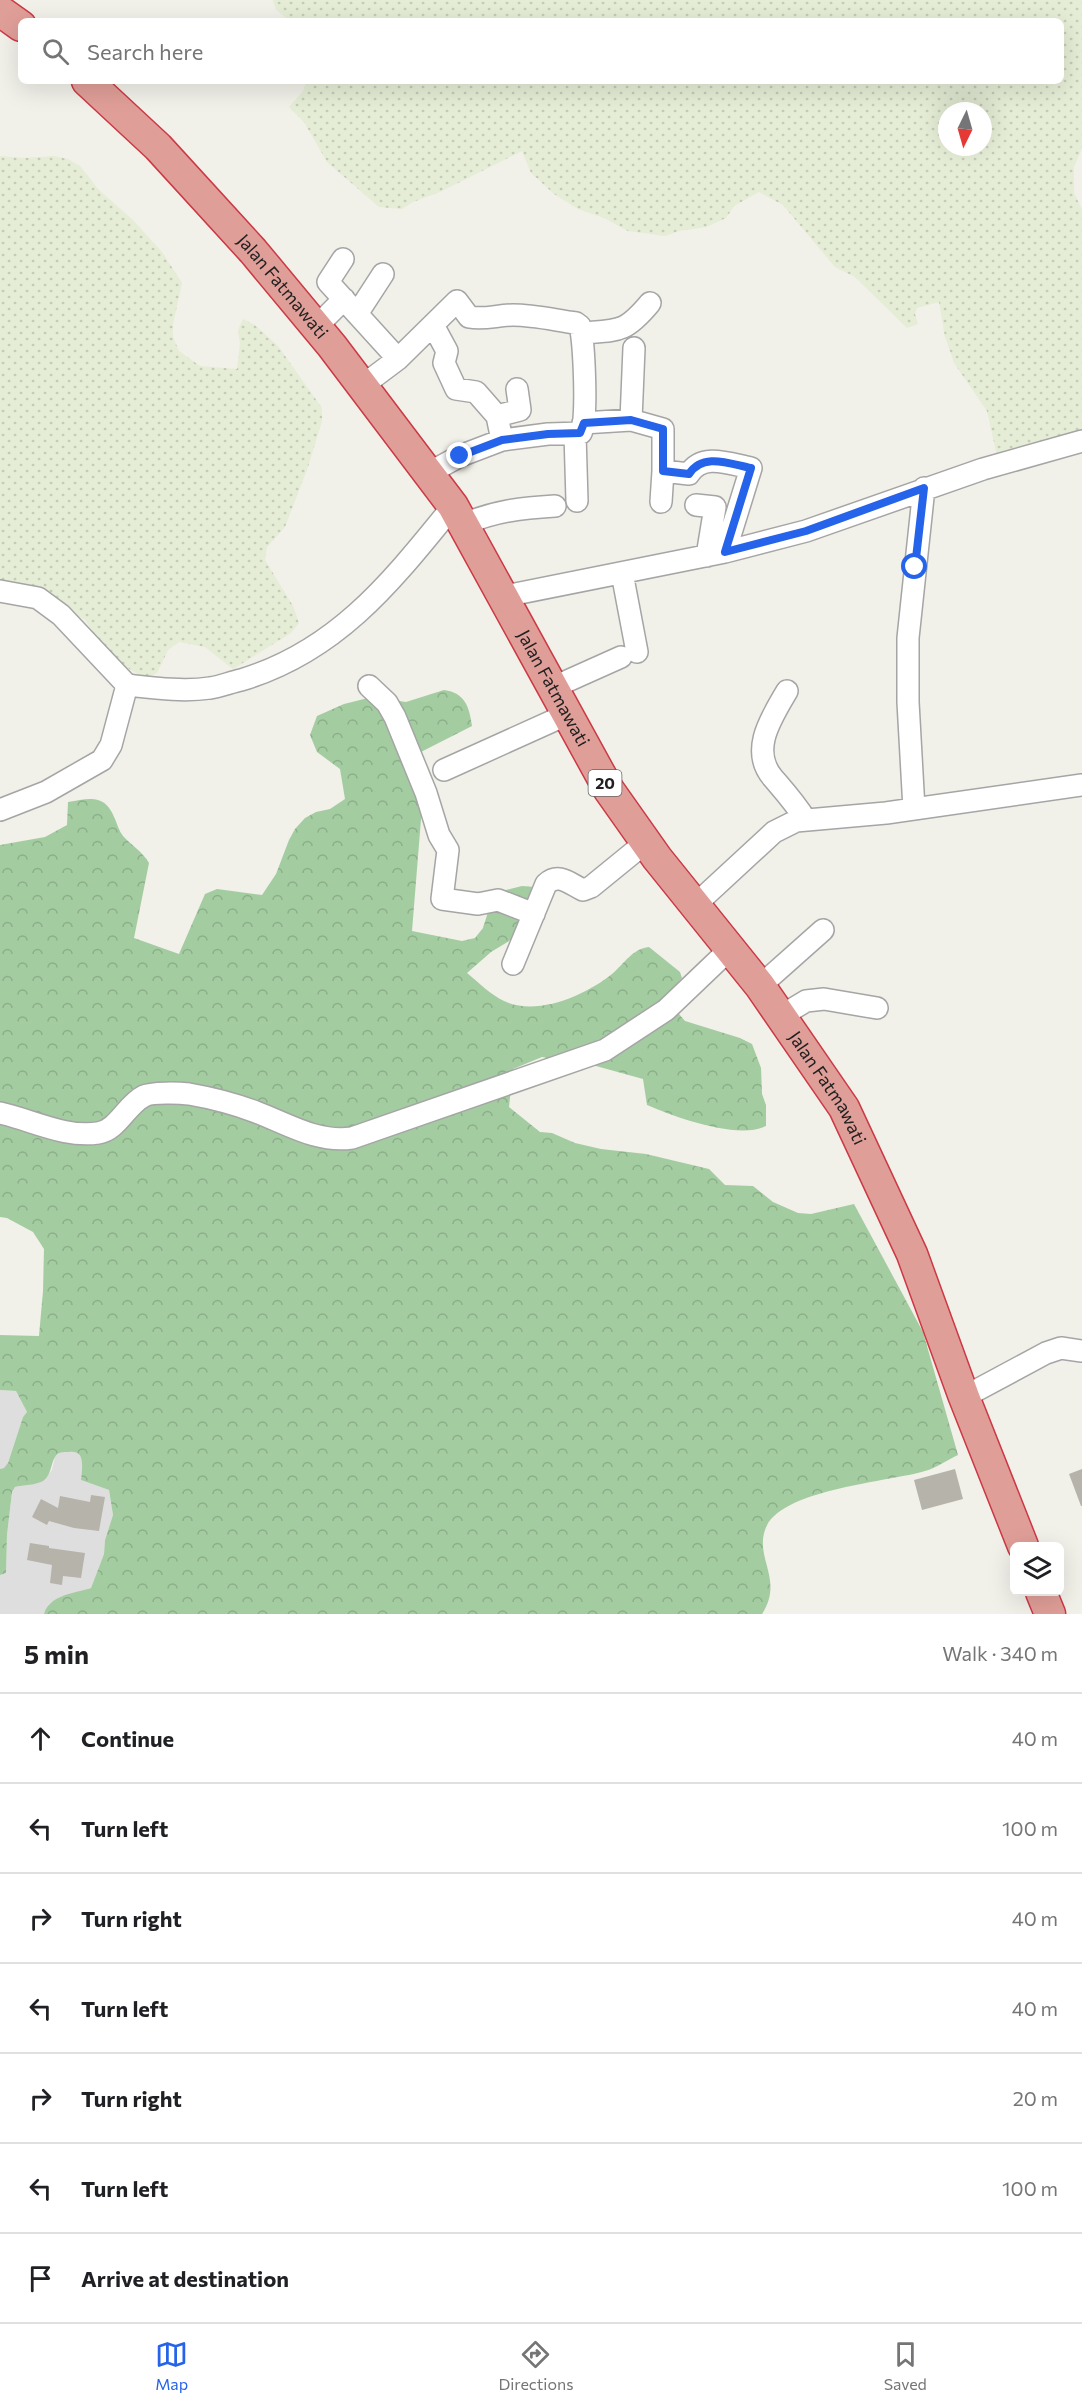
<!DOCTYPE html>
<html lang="en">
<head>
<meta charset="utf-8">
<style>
  body { margin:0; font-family:Commissioner,sans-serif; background:#f6f6f6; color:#202124 }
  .controls { position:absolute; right:18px; bottom:18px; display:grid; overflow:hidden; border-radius:9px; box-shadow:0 6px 24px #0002 }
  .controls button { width:54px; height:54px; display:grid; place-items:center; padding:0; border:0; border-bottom:2px solid #e0e0e0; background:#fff; color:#202124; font:30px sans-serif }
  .compass { position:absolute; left:938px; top:102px; width:54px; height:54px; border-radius:50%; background:#fff; box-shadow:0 6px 24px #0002; rotate:185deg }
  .stop { position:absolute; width:18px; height:18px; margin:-14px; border:4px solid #2563eb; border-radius:50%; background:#fff }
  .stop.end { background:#2563eb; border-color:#fff; box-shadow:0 2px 6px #0008 }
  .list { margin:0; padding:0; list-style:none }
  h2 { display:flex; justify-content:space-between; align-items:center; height:78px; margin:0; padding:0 24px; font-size:26px }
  h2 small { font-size:20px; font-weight:400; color:#757577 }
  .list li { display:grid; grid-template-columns:39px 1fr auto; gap:18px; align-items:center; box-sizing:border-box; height:90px; padding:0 24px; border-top:2px solid #e0e0e0 }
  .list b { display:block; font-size:22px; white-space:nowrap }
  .list em { font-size:20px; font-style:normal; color:#757577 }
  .icon { flex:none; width:33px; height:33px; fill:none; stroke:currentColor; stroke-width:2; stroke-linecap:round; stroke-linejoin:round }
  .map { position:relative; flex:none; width:1082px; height:1614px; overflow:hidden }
  .search { position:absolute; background:#fff; box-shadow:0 6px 24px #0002; left:18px; right:18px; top:18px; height:66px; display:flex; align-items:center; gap:15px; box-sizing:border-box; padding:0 21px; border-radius:9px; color:#757577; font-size:22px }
  .sheet { height:708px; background:#fff }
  nav { display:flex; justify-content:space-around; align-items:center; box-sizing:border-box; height:84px; border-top:2px solid #e0e0e0; background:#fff; font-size:16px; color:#757577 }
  nav a { display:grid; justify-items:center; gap:3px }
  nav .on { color:#2563eb }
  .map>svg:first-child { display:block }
  .residential { fill:#dfdede }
  .farmland { fill:url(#farmland-dots); fill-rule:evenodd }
  .forest { fill:url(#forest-crowns) }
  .building { fill:#b6b3ab }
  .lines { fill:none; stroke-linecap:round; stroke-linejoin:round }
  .minor-casing { stroke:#a5a5a5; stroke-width:24 }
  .highway-casing { stroke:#cc3844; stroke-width:33 }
  .minor { stroke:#fff; stroke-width:21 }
  .highway { stroke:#e09e98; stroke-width:30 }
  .route { stroke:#2563eb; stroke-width:8 }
  .labels { text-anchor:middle; stroke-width:4.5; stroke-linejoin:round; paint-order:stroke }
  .shield { fill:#fff; stroke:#646464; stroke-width:1.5 }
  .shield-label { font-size:16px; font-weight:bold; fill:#212121 }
  .street-label { font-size:18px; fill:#212121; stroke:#fff }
</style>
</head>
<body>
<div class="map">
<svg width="1082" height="1614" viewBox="0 0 1082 1614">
  <defs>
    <pattern id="farmland-dots" width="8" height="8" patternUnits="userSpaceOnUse" patternTransform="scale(1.5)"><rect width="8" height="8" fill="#e5edd6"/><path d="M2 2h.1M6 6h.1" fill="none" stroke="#c4cbb7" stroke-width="1.8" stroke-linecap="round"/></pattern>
    <pattern id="forest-crowns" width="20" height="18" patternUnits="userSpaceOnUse" patternTransform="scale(1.5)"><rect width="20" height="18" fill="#a3cca1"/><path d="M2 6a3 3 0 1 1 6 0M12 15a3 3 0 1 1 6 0" fill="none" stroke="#8caf8a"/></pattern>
  </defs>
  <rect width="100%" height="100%" fill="#f1f0e9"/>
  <path class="residential" d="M0 1390 16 1391 27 1412 23 1417 8 1463 5 1468 0 1469Z
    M74 1451 79 1455 83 1461 81 1480 109 1490 113 1515 105 1540 104 1554 91 1588 61 1597 49 1604 44 1614H0V1575L6 1573 7 1535 12 1492 15 1487 44 1480 52 1470 55 1457 60 1452Z"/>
  <path class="farmland" d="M273 0H1082V148L1074 167V193L1082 209V436L997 456 987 411 954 363 945 337 939 302 917 308 915 314 918 324 907 328 855 277 835 267 783 205 759 192 734 206 726 218 706 227 679 231 665 236 628 231 604 218 578 209 554 194 531 173 522 151 440 192 413 202 402 209 379 207 327 162 304 122 289 107 303 91 307 81H1061V21H290L276 10ZM947 111H983V147H947Z
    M0 156 24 158 54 156 68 159 80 166 99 190 133 220 162 252 182 283 173 324V337L179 351 200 366 237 369 240 343 238 330 243 319 255 325 278 346 322 408V421L308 467 285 527 267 547 265 560 293 606 299 623 291 633 233 669 205 647 179 642 168 650 157 673 145 679 111 657 84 619 61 609 35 586 0 581Z"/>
  <path class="forest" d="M444 690C465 693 469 706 472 726L413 756 422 807 412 931 462 941 475 938 483 928 494 893 522 886 535 887 527 930 491 952 467 973C478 982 491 995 504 1001 537 1017 586 995 612 974 625 963 632 949 649 947L680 972 682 978 668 993 666 999 685 1021 740 1038 752 1044 761 1068 762 1094 766 1105V1126C737 1140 675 1117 647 1105L643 1079 596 1066 542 1057 513 1069 509 1107 540 1132 552 1133 575 1143 601 1149 646 1154 709 1169 725 1185 753 1186 773 1202 798 1213 811 1214 854 1204 923 1332 958 1455C947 1460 936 1468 925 1471 889 1482 778 1489 765 1530 755 1559 784 1580 762 1614H44C49 1595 75 1593 91 1588L104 1554 105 1540 113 1515 109 1490 81 1480C82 1468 86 1450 69 1452 66 1452 61 1452 59 1453 50 1458 53 1475 43 1481 36 1485 23 1485 15 1487L12 1492 7 1535 6 1573 0 1575V1469L4 1468 8 1463 23 1417 27 1412 16 1391 0 1390V1335L39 1336 43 1291 44 1249 33 1232 7 1218 0 1217V845L45 837 67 825 68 802C91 798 105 794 115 819 117 824 119 831 123 836 132 846 142 851 149 863L134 938 179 954 205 894 217 889 262 895 276 874 289 840 295 829 305 818 316 812 330 809 345 799 340 769 317 752 310 735 317 716 344 704 372 697 406 702Z"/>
  <path class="building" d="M955 1469 963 1499 922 1510 914 1480Z
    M1082 1469V1506H1081L1069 1474Z
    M91 1495 105 1497 99 1531 74 1528 49 1521 47 1525 32 1517 41 1499 58 1508 60 1496 90 1502Z
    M30 1543 49 1546V1548L85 1553 81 1578 63 1576 62 1585 50 1583 52 1565 27 1560Z"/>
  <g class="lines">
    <defs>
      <path id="minor" d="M343 259 328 282 398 359
        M357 314 383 274
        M433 325 447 351 444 363 456 389 476 392 497 416 502 440
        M316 327 344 299
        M582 333C619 330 625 333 650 303
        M362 386 398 359 457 301 469 317C485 320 497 315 513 315 534 315 554 320 576 323L580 326C584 342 588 421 581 433L548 434 502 440 460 456 429 473
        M497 416 520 410 517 389
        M631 420 634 348
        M583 423 631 420 663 429V471L689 474C702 452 730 464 751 468L725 552
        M575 434 577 501
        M661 502 663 471
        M696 505 715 507 707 556
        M464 524C496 511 521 508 555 506
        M622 573 637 652
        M0 591 38 598 61 615 127 685C154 688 183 692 210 688 220 687 231 682 241 680 338 651 392 581 453 506
        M505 596 725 552 806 531 983 469 1082 441
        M369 686 387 703 395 717 426 793 439 835 448 850 442 899 478 904 498 900 534 914
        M554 687 621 657
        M787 691C772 717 749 750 773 778 785 792 795 803 805 819
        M444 770 568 714
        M914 809 908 702V638L924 488
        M0 810 46 792 102 760 111 745 127 685
        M695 905 774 832 796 821 886 813 1082 785
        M513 964 546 884C559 872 570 884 583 890L591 887 645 843
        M760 986 823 930
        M781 1016 806 1001 824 999 877 1008
        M0 1113C32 1120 65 1138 98 1133 118 1130 126 1105 144 1096 152 1092 180 1093 189 1094 212 1098 235 1104 256 1112 288 1124 317 1143 352 1138L605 1050 666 1010 731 948
        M964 1397 1046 1353 1061 1348 1082 1351"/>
      <g id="highway">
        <path d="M0 11 21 26"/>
        <path id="s1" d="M87 81 158 147 253 251 332 346 453 506 609 790 657 858 760 986 844 1108 912 1254 964 1397 1023 1546"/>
        <path d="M1041 1592 1050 1614"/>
      </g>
    </defs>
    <use href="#minor" class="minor-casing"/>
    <use href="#highway" class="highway-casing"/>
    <use href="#minor" class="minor"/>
    <use href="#highway" class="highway"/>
  </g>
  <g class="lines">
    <path class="route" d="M460 456 502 440 548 434 580 433 584 423 631 420 663 429V471L689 474C703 452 730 464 751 468L725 552 806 531 924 488 915 567"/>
  </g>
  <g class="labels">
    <rect class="shield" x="588.5" y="770" width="33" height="26" rx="4.5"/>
    <g class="shield-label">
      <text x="605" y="789">20</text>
    </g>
    <g class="street-label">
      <text dy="6" stroke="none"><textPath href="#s1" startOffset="284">Jalan Fatmawati</textPath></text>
      <text dy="6" stroke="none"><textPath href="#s1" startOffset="770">Jalan Fatmawati</textPath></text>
      <text dy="6" stroke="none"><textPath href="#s1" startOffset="1256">Jalan Fatmawati</textPath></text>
    </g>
  </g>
</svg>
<div class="controls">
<button><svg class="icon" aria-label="layers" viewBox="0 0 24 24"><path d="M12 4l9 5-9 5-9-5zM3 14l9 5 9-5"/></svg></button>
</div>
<svg class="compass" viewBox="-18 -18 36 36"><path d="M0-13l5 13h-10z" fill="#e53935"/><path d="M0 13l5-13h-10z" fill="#757577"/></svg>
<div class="stop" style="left:915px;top:567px"></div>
<div class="stop end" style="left:460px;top:456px"></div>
<div class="search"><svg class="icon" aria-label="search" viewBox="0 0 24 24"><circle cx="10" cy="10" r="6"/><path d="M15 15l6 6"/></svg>Search here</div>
</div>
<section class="sheet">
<h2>5 min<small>Walk · 340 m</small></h2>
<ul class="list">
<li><svg class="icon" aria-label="ahead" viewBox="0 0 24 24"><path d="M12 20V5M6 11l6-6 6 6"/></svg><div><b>Continue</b></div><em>40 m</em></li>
<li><svg class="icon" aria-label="left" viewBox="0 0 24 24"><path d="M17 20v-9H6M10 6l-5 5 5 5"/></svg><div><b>Turn left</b></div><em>100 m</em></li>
<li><svg class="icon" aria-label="right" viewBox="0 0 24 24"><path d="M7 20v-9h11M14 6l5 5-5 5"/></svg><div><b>Turn right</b></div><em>40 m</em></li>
<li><svg class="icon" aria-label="left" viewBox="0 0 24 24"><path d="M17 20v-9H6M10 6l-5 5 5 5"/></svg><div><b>Turn left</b></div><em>40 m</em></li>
<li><svg class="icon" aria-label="right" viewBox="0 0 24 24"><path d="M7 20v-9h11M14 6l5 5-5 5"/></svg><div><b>Turn right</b></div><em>20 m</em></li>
<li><svg class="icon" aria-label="left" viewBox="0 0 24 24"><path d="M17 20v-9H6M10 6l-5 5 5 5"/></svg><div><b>Turn left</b></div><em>100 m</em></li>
<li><svg class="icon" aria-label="arrive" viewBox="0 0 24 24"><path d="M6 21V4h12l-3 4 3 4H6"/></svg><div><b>Arrive at destination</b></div></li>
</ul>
</section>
<nav>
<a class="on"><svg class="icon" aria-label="map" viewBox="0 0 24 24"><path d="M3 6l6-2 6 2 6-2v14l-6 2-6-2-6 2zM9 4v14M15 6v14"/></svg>Map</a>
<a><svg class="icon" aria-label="directions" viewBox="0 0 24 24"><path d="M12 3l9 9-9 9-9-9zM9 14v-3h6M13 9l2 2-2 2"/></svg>Directions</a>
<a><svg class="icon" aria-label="saved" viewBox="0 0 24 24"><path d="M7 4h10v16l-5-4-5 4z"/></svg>Saved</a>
</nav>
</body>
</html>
